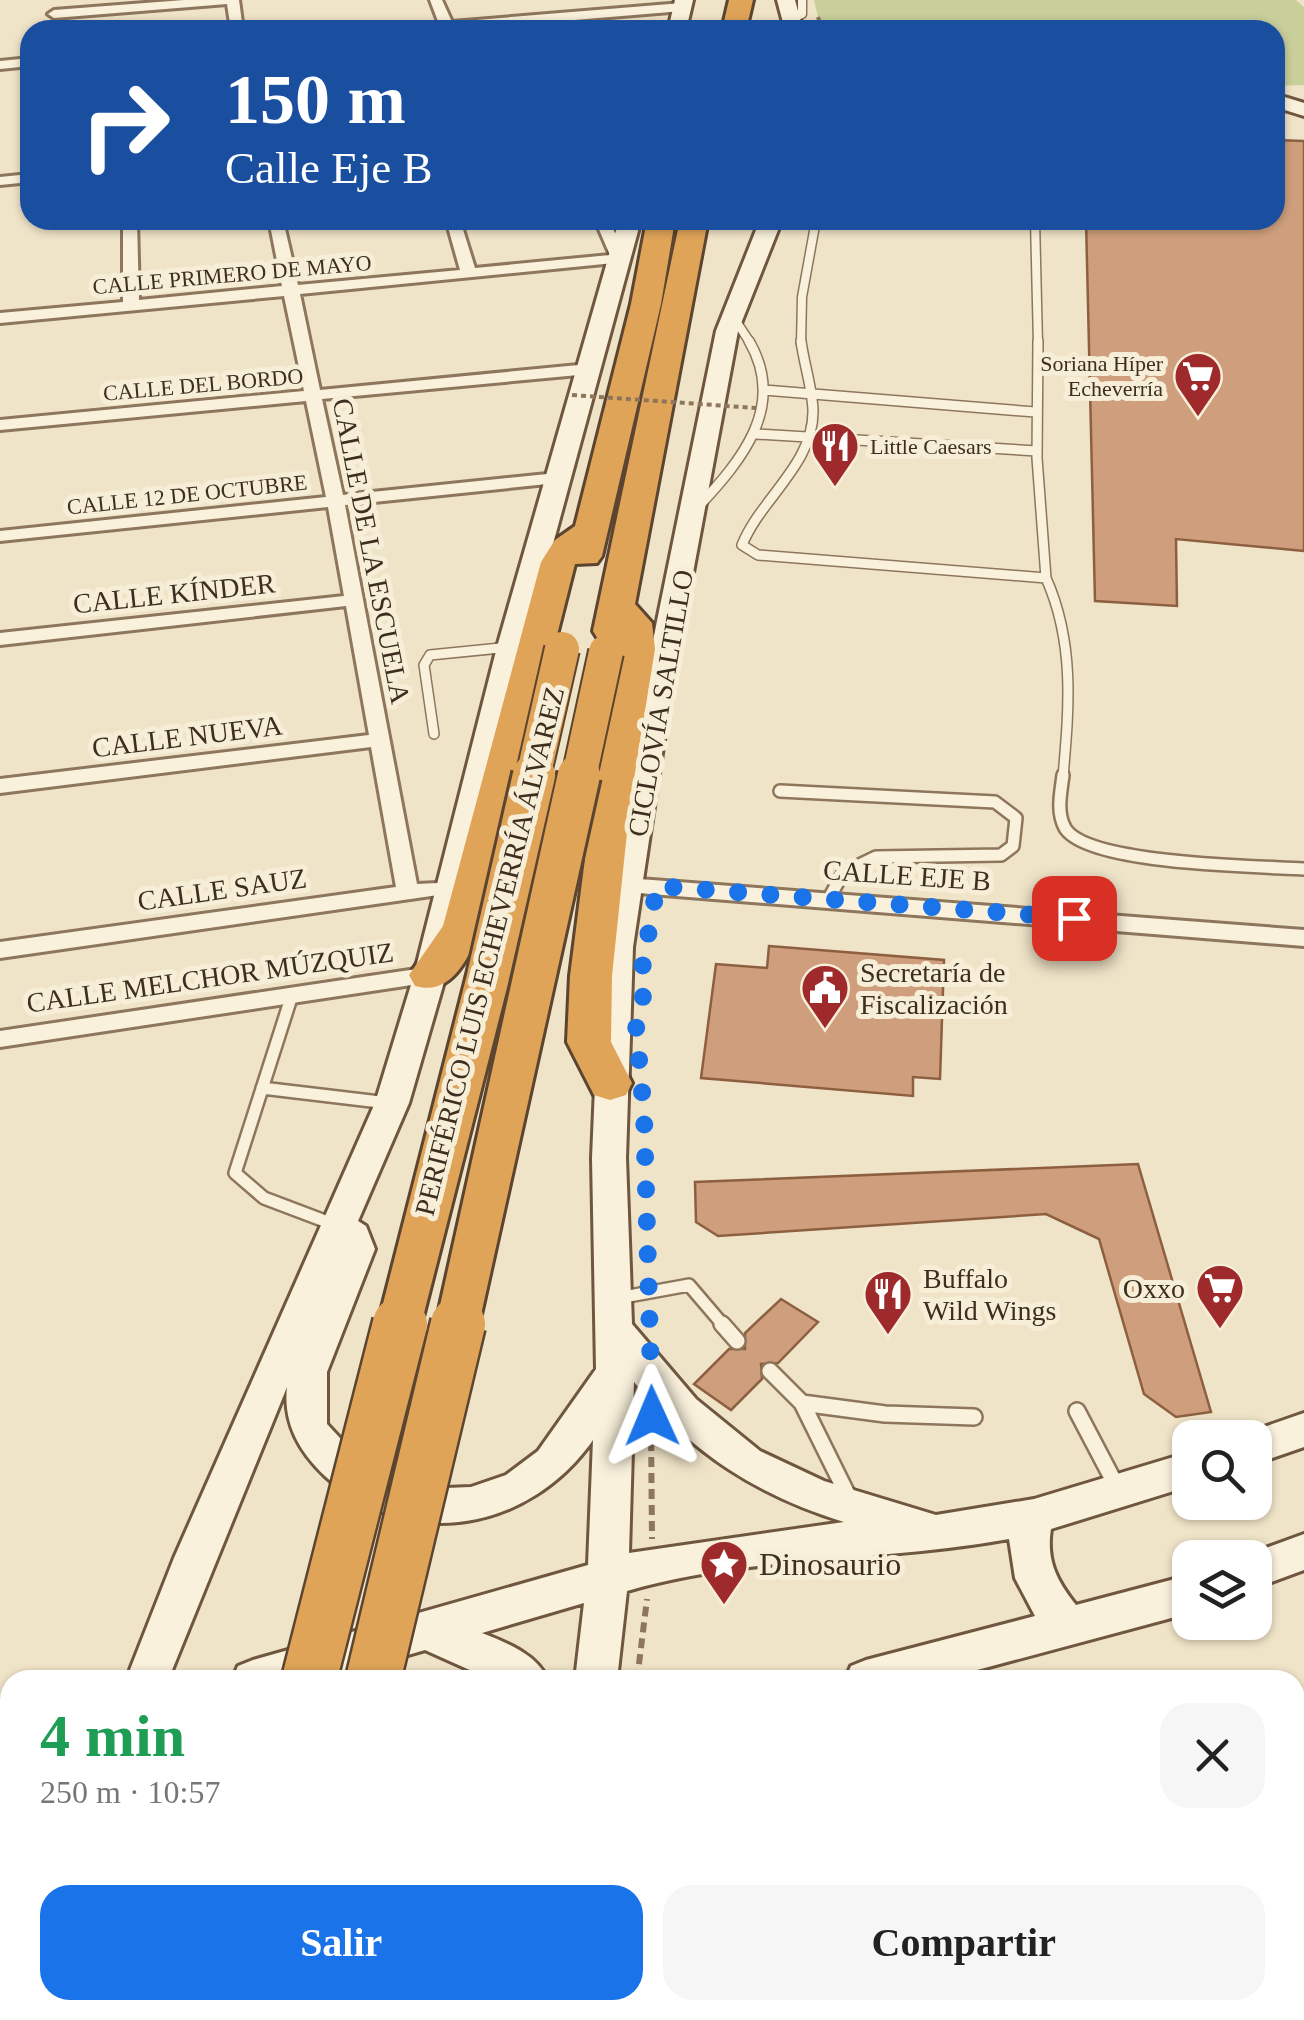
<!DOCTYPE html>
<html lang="es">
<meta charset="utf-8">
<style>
:root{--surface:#fff;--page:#f6f6f6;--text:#222;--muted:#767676;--accent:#1a73e8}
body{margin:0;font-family:"Times New Roman",serif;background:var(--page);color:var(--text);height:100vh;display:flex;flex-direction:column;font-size:38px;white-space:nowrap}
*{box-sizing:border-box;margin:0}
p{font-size:32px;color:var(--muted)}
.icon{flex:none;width:55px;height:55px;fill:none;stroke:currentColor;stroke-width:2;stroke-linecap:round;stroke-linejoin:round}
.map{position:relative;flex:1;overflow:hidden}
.drawer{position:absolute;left:0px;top:1670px;width:1305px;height:350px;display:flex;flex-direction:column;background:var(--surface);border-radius:30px 30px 0 0;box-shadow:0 2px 8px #0004}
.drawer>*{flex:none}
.banner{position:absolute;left:20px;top:20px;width:1265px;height:210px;border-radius:30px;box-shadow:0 2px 8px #0004;background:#1a4fa0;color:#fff;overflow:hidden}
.controls{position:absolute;left:1172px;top:1420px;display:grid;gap:20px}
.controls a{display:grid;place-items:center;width:100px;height:100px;border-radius:20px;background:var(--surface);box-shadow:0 2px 8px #0004;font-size:50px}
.pin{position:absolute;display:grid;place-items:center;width:85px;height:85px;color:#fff;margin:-42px;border-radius:20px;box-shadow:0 5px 15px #0006}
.me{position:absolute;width:110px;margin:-55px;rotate:359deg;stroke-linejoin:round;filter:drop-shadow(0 0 8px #0008)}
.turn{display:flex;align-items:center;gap:35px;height:210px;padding:0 40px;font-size:45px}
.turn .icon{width:130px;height:130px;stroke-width:2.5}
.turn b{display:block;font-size:70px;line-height:85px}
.round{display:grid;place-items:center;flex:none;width:105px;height:105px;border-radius:30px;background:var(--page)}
.head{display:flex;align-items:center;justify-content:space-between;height:170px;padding:0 40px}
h1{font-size:60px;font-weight:700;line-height:75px;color:#1e9e55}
.primary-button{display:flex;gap:20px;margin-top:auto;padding:20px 40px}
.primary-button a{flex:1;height:115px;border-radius:30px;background:var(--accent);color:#fff;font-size:40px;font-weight:700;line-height:115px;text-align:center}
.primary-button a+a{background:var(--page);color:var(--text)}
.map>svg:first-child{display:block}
.green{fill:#c9cf9b}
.building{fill:#cf9f7d;stroke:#8d5f41;stroke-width:2.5}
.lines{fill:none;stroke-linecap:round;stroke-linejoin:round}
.lane-far3-casing{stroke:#8d765c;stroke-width:11}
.lane-far2-casing{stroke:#8d765c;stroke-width:12}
.lane-far1-casing{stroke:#8d765c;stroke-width:16}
.lane-casing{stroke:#8d765c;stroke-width:20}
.street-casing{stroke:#8d765c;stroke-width:6}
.secondary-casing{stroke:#6f573f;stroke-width:6}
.highway-casing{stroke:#5b4430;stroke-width:6}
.path-far1{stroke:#8d765c;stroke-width:4;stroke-dasharray:5 4;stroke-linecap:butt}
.path{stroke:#8d765c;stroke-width:6;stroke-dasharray:10 6;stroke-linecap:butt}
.lane-far3{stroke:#faf1dc;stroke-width:8}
.lane-far2{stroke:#faf1dc;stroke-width:9}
.lane-far1{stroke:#faf1dc;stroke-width:11}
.lane{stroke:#faf1dc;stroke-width:15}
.street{fill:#faf1dc;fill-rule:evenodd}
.secondary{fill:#faf1dc;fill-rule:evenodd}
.highway{fill:#e0a458;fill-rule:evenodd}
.highway-bridge-far2-casing{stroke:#5b4430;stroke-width:38;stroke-linecap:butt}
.highway-bridge-far1-casing{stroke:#5b4430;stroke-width:48;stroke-linecap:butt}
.highway-bridge-casing{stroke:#5b4430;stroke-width:59;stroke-linecap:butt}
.path-bridge{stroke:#8d765c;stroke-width:4;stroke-dasharray:5 4;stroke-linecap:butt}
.highway-bridge-far2{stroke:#e0a458;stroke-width:34}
.highway-bridge-far1{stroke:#e0a458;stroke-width:42}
.highway-bridge{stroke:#e0a458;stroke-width:54}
.route{stroke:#1a73e8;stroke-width:18;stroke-dasharray:0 32.4}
.labels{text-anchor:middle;stroke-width:10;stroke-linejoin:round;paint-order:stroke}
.far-street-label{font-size:22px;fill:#3d2e20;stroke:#f7eed8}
.far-poi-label{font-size:22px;fill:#3d2e20;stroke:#f7eed8;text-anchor:end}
.street-label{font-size:28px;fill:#3d2e20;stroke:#f7eed8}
.poi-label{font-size:28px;fill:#3d2e20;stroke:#f7eed8;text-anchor:start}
.near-poi-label{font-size:32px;fill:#3d2e20;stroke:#f7eed8;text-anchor:start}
</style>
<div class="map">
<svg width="1304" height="2020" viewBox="0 0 1304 2020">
<rect width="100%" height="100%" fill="#f0e4c8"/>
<path class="green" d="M814 0H1296L1304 7V85L1275 86V30H821Z
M561 2010H1172L1176 2020H558Z"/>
<path class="building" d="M1275 140 1304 141V551L1176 539 1177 606 1095 601 1086 220H1275Z
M769 946 944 960 940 1079 913 1077V1096L701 1078 716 964 767 968Z
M1138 1164 1211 1412 1176 1417 1144 1394 1099 1239 1046 1214 718 1236 696 1222 695 1182Z
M781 1299 818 1322 778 1363 761 1364 762 1379 731 1410 694 1384 729 1349H745V1333Z"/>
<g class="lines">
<g class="lane-far3-casing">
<path id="lane-far3" d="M790 19 802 14V0
M1035 220 1038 344
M732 315 751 344
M801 344 802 297 816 220"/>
</g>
<g class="lane-far2-casing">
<path id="lane-far2" d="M801 341C804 364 812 387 813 410 814 464 761 498 742 545L758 555 1046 578 1037 458 1038 341
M764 390 1035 412
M756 434 1037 451
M698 507C742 460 787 406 749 341
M1046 578C1075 643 1069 708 1063 777
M434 734 424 665 430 655 511 647"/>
</g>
<g class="lane-far1-casing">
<path id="lane-far1" d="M1063 775C1061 792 1056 812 1065 828 1087 865 1260 866 1304 869
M780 791 995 802 1016 818 1013 846 1001 855 876 857 843 873 828 900
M292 995 235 1173 264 1198 338 1226
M262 1088 388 1103
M618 1298 689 1285 724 1326"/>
</g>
<g class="lane-casing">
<path id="lane" d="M722 1324 737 1341
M770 1371 802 1403 850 1500
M802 1403 885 1414 974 1417
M1077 1411 1118 1489"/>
</g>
<g class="street-casing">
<path id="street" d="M184 0H239L243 30H231L227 4 54 18 48 14 54 10Z
M430 0H442L452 22 682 3 688 7 682 11 454 30H402L439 24Z
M30 58V66L0 69V61Z
M30 174V182L0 185V177Z
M123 220H137L139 300 282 286 269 220H283L298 285 460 270 446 220H460L475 268 610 255 595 220H609L627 259 624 262 300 294 320 390 589 364 597 369 589 374 322 399 343 495 557 473 566 478 557 483 345 505 417 884 459 882 462 887 459 892 0 958V942L396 887 371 747 0 793V779L369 735 346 606 0 645V633L344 596 328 507 0 541V531L326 497 306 401 0 430V420L304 391 284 296 0 323V313L123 302Z
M626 878 1304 930V946L626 892 615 885Z
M430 967 441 975 438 981 0 1047V1031Z"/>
</g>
<g class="secondary-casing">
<path id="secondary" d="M675 0H693L686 30H668Z
M777 0H795L803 30H785Z
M1275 94 1304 103V116L1275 107Z
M619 220H641L525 647 446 975 409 1103 358 1221 366 1226 375 1249 327 1372V1424L351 1450 386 1478 420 1489 471 1487 506 1475 538 1451 596 1369 592 1158 601 947 645 680 716 331 760 220H782L738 331 673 680 633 947 626 1158 632 1324 696 1399 760 1451 824 1481 936 1515 1034 1499 1190 1452V1486L1051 1529C1046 1561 1057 1581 1076 1605L1190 1575V1613L940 1680H845L851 1666 866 1660 1035 1616 1015 1578 1009 1539C883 1562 751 1555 627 1591L617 1680H575L584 1603 482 1633C507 1643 537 1654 548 1680H492L425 1650 321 1680H232L238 1666 253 1660 588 1565 593 1440C530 1530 409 1554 325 1476 300 1452 283 1424 287 1387L168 1680H126L174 1558 375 1103 414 975 497 647ZM634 1382C691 1453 757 1495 844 1522L629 1553Z
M1304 1413V1447L1255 1464V1438L1241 1435Z
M1304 1534V1570L1255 1588V1558L1241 1557Z
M10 1717V1759L0 1761V1719Z
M0 1794 10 1798V1842L0 1838Z
M40 2010H86L84 2020H38Z
M98 2010H148L144 2020H94Z
M399 2010H447L451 2020H403Z
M502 2010H548L545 2020H499Z"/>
</g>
<g class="highway-casing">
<path id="highway" d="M729 0H753L746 30H722Z
M647 220H675L661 304 602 556 597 563 575 564 483 926C469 955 453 997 415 986L409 975 443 926 541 562 555 540 575 526 631 304Z
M680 220H708L635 604 652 623 655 649 630 804 612 976 611 1042 632 1083 626 1095 610 1100 594 1095 567 1042 570 976 592 804 619 649 618 640 598 639 593 631Z
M198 2010H258L257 2020H195Z
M268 2010H328L327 2020H265Z"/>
</g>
<path class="path-far1" d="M818 17 822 30"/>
<path class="path" d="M651 1425 652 1539
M637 1680 647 1599
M895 2010 904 2020
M1107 2010 1108 2020
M567 2020 570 2010
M640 2020 642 2010
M933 2020 938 2010"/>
<use href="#lane-far3" class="lane-far3"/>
<use href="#lane-far2" class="lane-far2"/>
<use href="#lane-far1" class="lane-far1"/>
<use href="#lane" class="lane"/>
<use href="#street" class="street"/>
<use href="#secondary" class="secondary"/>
<use href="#highway" class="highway"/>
<g class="highway-bridge-far2-casing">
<path id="highway-bridge-far2" d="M533 777 562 649
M579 777 606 652"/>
</g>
<g class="highway-bridge-far1-casing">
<path id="highway-bridge-far1" d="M399 1326 487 981 534 775
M457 1326 579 775"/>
</g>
<g class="highway-bridge-casing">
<path id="highway-bridge" d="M309 1680 400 1324
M373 1680 458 1324"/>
</g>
<path class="path-bridge" d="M572 395 756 408"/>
<use href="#highway-bridge-far2" class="highway-bridge-far2"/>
<use href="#highway-bridge-far1" class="highway-bridge-far1"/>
<use href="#highway-bridge" class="highway-bridge"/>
</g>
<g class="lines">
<path class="route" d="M652 1416 644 1114 636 1025C645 1010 646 1001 639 986L657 886 1074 918"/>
</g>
<defs>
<g id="supermarket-pin" transform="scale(2.5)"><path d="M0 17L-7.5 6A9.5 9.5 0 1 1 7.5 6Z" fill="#9e2a2b" stroke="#f7eed8"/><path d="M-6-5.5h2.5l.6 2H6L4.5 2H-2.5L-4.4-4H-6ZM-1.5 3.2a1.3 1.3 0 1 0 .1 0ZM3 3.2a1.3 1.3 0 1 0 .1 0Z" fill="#fff"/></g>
<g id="restaurant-pin" transform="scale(2.5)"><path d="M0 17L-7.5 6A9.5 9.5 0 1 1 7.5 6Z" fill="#9e2a2b" stroke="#f7eed8"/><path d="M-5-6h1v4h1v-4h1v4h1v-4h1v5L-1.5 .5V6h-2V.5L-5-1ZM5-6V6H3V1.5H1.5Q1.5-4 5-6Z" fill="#fff"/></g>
<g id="civic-pin" transform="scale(2.5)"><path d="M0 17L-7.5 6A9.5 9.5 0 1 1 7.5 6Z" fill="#9e2a2b" stroke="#f7eed8"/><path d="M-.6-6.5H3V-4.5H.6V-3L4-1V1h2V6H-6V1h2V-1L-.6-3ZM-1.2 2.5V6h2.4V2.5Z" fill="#fff"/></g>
<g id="sight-pin" transform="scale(2.5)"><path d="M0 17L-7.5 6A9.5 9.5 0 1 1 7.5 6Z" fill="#9e2a2b" stroke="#f7eed8"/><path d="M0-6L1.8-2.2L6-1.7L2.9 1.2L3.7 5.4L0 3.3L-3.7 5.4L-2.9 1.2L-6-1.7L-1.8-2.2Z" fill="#fff"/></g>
</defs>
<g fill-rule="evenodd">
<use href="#supermarket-pin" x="1198" y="376"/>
<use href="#restaurant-pin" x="835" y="446"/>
<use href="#civic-pin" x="825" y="988"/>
<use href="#supermarket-pin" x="1220" y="1288"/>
<use href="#restaurant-pin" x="888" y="1294"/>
<use href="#sight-pin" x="724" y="1564"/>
</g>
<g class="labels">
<g class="far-street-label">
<text transform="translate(232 274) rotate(-5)" y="8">CALLE PRIMERO DE MAYO</text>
<text transform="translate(203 384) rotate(-5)" y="8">CALLE DEL BORDO</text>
<text transform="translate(187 494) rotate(-6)" y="8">CALLE 12 DE OCTUBRE</text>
</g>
<g class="far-poi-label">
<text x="1163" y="371">Soriana Híper<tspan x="1163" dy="25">Echeverría</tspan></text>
<text x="870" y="454" text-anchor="start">Little Caesars</text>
</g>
<g class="street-label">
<text transform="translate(372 551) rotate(79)" y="10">CALLE DE LA ESCUELA</text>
<text transform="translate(174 593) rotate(-6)" y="10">CALLE KÍNDER</text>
<text transform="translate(660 703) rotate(-80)" y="10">CICLOVÍA SALTILLO</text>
<text transform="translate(187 736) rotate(-7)" y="10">CALLE NUEVA</text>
<text transform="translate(907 875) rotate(4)" y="10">CALLE EJE B</text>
<text transform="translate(222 889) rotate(-8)" y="10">CALLE SAUZ</text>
<text transform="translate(489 951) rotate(-76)" y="10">PERIFÉRICO LUIS ECHEVERRÍA ÁLVAREZ</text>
<text transform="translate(210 977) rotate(-8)" y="10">CALLE MELCHOR MÚZQUIZ</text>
</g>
<g class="poi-label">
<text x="860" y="982">Secretaría de<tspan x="860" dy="32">Fiscalización</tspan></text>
<text x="923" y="1288">Buffalo<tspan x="923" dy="32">Wild Wings</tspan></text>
<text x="1185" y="1298" text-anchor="end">Oxxo</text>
</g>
<g class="near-poi-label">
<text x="759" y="1575">Dinosaurio</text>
</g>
</g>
</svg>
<div class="controls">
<a><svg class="icon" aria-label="search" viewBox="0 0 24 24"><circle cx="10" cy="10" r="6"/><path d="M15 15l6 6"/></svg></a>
<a><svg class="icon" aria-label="layers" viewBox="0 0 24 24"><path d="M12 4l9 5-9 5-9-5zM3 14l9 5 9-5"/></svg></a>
</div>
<div class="pin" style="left:1074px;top:918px;background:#d93025"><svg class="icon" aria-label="arrive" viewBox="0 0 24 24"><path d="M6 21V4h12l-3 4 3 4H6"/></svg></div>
<svg class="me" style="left:652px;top:1416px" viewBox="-20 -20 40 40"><path d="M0-17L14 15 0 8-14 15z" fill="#1a73e8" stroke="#fff" stroke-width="4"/></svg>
<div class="banner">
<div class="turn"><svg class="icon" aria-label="right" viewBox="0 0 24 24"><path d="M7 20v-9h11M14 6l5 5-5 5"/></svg><div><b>150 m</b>Calle Eje B</div></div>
</div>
<section class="drawer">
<div class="head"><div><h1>4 min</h1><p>250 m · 10:57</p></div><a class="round"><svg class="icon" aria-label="close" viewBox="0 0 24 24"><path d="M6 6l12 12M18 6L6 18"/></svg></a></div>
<div class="primary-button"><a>Salir</a><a>Compartir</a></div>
</section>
</div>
